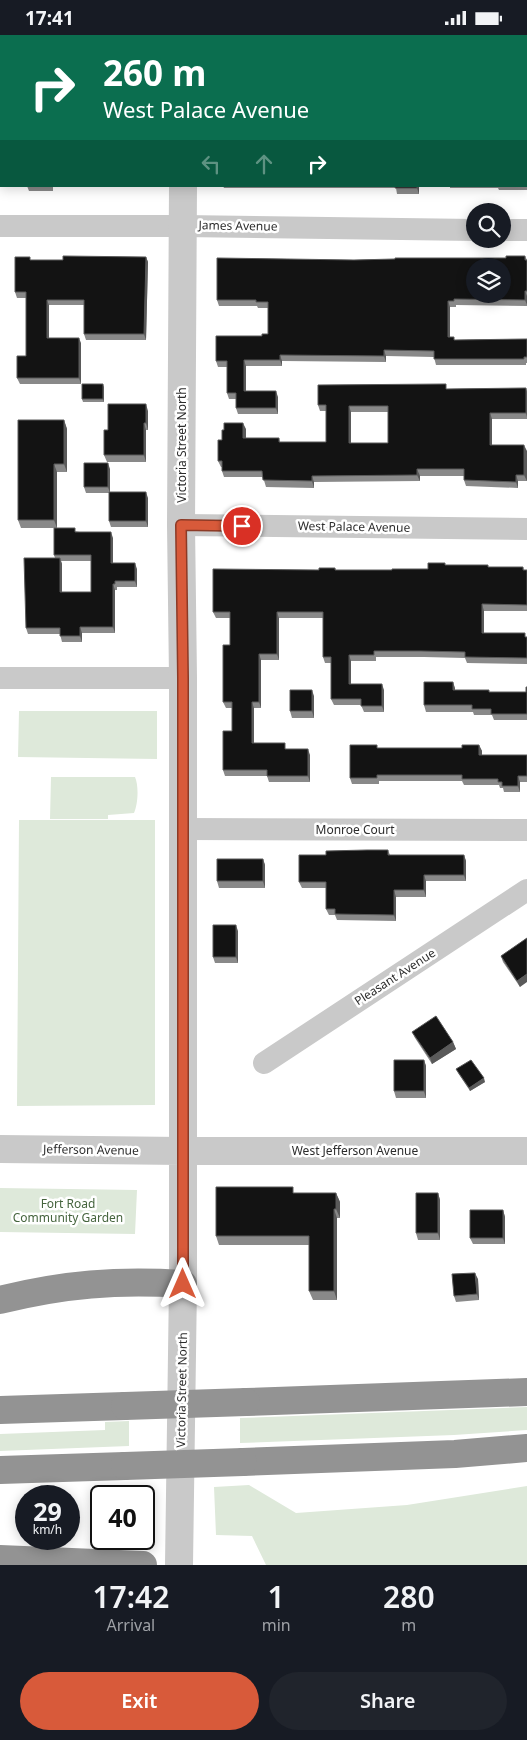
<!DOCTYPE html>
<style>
:root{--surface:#171b24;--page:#20242c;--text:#f1f3f6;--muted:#9ea1a6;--accent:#d85a3a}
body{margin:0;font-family:"Noto Sans",sans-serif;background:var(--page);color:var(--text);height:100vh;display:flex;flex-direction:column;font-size:19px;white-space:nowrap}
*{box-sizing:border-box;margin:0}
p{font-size:16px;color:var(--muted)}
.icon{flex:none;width:28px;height:28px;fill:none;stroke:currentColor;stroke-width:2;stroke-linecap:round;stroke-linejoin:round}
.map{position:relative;height:1530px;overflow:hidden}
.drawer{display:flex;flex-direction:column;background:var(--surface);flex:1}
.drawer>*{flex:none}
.guide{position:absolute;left:0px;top:0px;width:528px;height:152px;box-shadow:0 2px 12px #0003;background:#0b6e4f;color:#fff;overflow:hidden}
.fabs{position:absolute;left:466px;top:168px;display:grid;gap:10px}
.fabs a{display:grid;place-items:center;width:45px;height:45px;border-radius:50%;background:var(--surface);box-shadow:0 2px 12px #0003;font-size:25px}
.speed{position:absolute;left:15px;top:1450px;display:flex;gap:10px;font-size:25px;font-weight:700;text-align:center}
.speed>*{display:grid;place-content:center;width:65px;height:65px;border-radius:50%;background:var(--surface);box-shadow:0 2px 12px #0003;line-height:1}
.speed small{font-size:12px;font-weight:400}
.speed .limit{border:2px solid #111;border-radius:8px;background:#fff;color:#111}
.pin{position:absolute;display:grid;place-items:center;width:42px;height:42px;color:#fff;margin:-21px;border:2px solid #fff;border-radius:50%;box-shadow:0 1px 5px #0007}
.me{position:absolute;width:55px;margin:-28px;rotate:0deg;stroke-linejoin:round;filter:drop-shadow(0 0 4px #0008)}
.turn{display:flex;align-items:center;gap:18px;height:105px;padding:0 20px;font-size:22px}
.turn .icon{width:65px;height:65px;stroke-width:2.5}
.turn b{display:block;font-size:35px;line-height:42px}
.lanes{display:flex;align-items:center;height:48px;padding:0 20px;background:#0003;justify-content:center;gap:25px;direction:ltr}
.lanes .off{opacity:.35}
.eta{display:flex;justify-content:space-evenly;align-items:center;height:85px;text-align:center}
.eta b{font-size:30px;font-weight:600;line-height:35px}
.button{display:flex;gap:10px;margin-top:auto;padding:10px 20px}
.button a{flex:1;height:58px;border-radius:30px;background:var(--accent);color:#fff;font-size:20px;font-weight:600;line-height:58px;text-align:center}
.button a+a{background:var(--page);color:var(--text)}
.status{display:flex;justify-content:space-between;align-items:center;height:35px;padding:0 25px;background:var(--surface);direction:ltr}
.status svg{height:14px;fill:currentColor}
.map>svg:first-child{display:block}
.green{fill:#dee9da}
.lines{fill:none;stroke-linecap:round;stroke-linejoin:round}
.minor{stroke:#c9c9c9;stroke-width:22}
.tertiary{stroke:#c9c9c9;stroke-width:28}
.motorway{stroke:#939393;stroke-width:28}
.motorway-bridge{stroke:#939393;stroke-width:28}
.wall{fill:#898989;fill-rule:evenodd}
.shaded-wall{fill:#5a5a5a}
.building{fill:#131313;stroke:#5a5a5a;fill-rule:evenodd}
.route-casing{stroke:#8c3a26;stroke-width:12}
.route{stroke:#d85a3a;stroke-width:9}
.labels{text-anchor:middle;stroke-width:5;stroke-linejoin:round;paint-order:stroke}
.street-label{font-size:12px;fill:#2c2c2c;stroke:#fff}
.park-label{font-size:12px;fill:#45643d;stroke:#fff}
</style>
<div class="status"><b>17:41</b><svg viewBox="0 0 49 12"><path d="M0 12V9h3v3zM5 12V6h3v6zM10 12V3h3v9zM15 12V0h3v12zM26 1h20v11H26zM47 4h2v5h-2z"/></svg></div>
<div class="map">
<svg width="527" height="1530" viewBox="0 0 527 1530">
<rect width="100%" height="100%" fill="#fff"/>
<path class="green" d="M19 676H157V724L18 722Z
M51 742H135C139 751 138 769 134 778L108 780V784H50Z
M19 785H155V1070L17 1071Z
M0 1153 137 1155 135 1199 0 1197Z
M527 1372V1395L454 1400 240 1408V1383Z
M129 1386V1411L0 1416V1399L105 1395V1387Z
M249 1450 296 1478 407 1470 527 1451V1530H266L252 1501 216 1500 214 1452Z"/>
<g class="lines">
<path class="minor" d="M0 191H183L475 195
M502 195H527
M181 490 527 494
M0 643H183
M183 794 527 795
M264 1028 527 855"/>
<path class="tertiary" d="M183 1V0
M0 1114 182 1116H527
M179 1530 183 1249V643L181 490 183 151"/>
<path class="motorway" d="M0 1265C64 1249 117 1245 183 1249
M246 1367 527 1357
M0 1375 125 1371
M243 1427 455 1419 527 1413
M0 1435 125 1431
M0 1524 143 1530"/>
<path class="motorway-bridge" d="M125 1371 246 1367
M125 1431 243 1427"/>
</g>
<path class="wall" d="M225 0H338V1H225Z
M364 0H453V1H364Z
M527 0V155H499L498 153H450V151H526V1Z
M27 151H53V156H29Z
M223 151H419V159H397L396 153H224Z
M525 221 527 225V271L456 270V272H450V302L455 305 527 304V328H526V330H436L434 322 386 321V327L282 326V331H246V356L278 362V379H238L236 373V364H229L227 358V332H218L216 326 262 301 268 299V273H258L257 271H219L217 265 354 225 506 223Z
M146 222 148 227 146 305H86L84 299V270H49V303L81 308V349H20L17 343 26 321V263H17L15 257 31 225H63Z
M104 352V367H83L82 364Z
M526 353 527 357V384H492V410L527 416V446H518V453L466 451 464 445V441H420V446L314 447V453L266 452 263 442H224L222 436V432H221L218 426 224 395 246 394V403H279L280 407H326V376H320L318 370 447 354ZM351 377H388V408H351Z
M148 376V395H146V427H107L104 420Z
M64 385 67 394V437H57V493L113 503V528L137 534V552H117V555H115V598H82V607H62L60 599H28L26 593 55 523 54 520V493H21L18 485ZM61 526H91V557H62V529Z
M110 434V457L148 463V492H111L109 486V458H86L84 452Z
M445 530 489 532H523L524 535H527V576H484V598L527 602V629L467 628 465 623 424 622H376V626H351V649L384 655V677H364L361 670H334L331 664V628H325L323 622V583H279V625H261V673H254V708L287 714 310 720V747H269L267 741H225L223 735 232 696V673H226L223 667 230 610V583H216L213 577 319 535 335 533 336 535H392L428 534Z
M453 647 455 655 489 657H526L527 652V685H494L492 680H474L473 677H426L424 670Z
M314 661V683H292L290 676Z
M479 710 482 716V720H527V747H520V757H504L503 753H500L499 750H464L462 746H379V749H352L350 743 378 713H462Z
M388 815 390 820H464L466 826V846H426V862H396V886L337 885 335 880H329L326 874V853H302L299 847 326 820Z
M263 824 265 830V853H219L217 846Z
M238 896V928H215L213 922Z
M527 903 520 952 503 927 501 921Z
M412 997 453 1007 456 1014 432 1029 415 1003Z
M424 1025 426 1031V1063H396L394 1056Z
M456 1034 485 1047 470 1056 458 1038Z
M295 1158H336L340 1167V1183H337V1265H313L309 1256V1210H219L216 1201Z
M438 1158 440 1165V1205H418L416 1198Z
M503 1175 505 1182V1209H473L470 1203Z
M478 1244 479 1265 456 1267 454 1261Z"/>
<path class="shaded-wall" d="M417 151H419V159L417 153Z
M146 222 148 227 146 305 144 299Z
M525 256 527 261V270L525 265Z
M47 265 49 270V308L47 303Z
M448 266 450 272V308L448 302Z
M79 303 81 308V349L79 343Z
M384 315 386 321V327L384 321Z
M280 320 282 326V331L280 325Z
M244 325 246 331V362L244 356Z
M103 349 104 352V367L103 364Z
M526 353 527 357V382L526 378Z
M276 356 278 362V379L276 373Z
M146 369 148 376V395L146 388Z
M349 371 351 377V415L349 408Z
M490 378 492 384V416L490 410Z
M64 385 67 394V437L64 429Z
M144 388 146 395V427L144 420Z
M243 388 246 394V409L243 403Z
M524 410 527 416V446L524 440Z
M108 428 110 434V458L108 452Z
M54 429 57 437V493L54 485Z
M417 434 420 441V446L417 440Z
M516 440 518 446V453L516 447Z
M312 441 314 447V453L312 446Z
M146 457 148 463V492L146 486Z
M111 497 113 503V534L111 528Z
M60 523 62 529V563L60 557Z
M135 528 137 534V552L135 546Z
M113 549 115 555V598L113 592Z
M482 569 484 576V604L482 598Z
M277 577 279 583V625L277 619Z
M80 592 82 598V607L80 601Z
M259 619 261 625V673L259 667Z
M349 620 351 626V655L349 649Z
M453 647 455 653V661L453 655Z
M382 649 384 655V677L382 671Z
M312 655 314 661V683L312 676Z
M252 667 254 673V714L252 708Z
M479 710 482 716V726L479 720Z
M308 714 310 720V747L308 741Z
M518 741 520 747V757L518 751Z
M464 820 466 826V846L464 840Z
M263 824 265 830V853L263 846Z
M424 840 426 846V862L424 855Z
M394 855 396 862V886L394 880Z
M236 890 238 896V928L236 922Z
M527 939V947L520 952 517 946Z
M453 1007 456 1014 432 1029 430 1023Z
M424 1025 426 1031V1063L424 1056Z
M484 1043 485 1047 470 1056 469 1053Z
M336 1158 340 1167V1183L336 1174Z
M438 1158 440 1165V1205L438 1198Z
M334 1174 337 1183V1265L334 1256Z
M503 1175 505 1182V1209L503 1203Z
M475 1238 478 1244 479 1265 477 1259Z"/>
<path class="building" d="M76 0H101V1H76Z
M140 0H155V1H140Z
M225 0H312V1H225Z
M364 0H438V1H364Z
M491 0H527V148H526V1H491Z
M395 151H417V153H395Z
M63 221 146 222 144 299H84V265H47V303H79V343H17V321H26V257H15V222H30V225H63Z
M506 221H525V225H527V256H525V265L454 264V266H448V302H454V305L527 304V322H524V324H434V316L384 315V321L280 320V325H244V356H276V373H236V358H227V326H216V301H262V299H268V267H256V265H217V223L354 225 395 224V223H506ZM475 231H502V259H475Z
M82 349H103V364H82Z
M446 349V354L526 353V378H490V410H524V440H516V447L464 445V434H417V440L312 441V446L263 445 262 436H222V426H218V405H222V395H224V388H243V403H279V407H326V370H318V350ZM349 371H388V408H349Z
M108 369H146V388H144V420H104V395H108Z
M18 385H64V429H54V485H18Z
M84 428H108V452H84Z
M109 457H146V486H109Z
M54 493H75V497H111V528H135V546H115V549H113V592H80V601H60V593H26L24 523H60V557H91V520H54Z
M428 528H445V530H488V532H523V535H527V570L482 569V598H525V602H527V623L465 622V617L421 616H374V620H349V649H382V671H361V664H331V622H323V577H277V619H259V667H252V708H285V714H308V741H267V735H223V696H232V667H223V610H230V577H213V534L319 535V533H335V535H392V534H428Z
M424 647H453V655H489V657H526V652H527V679H491V674H472V670H424Z
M290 655H312V676H290Z
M350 710H377V713H462V710H479V720H527V741H518V751H502V747H498V744H462V740H377V743H350Z
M367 815H388V820H464V840H424V855H394V880L335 879V874H326V847H299V820H326V816Z
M217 824H263V846H217Z
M213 890H236V922H213Z
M527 903V939L517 946 501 921Z
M436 981 453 1007 430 1023 412 997Z
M394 1025H424V1056H394Z
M471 1025 484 1043 469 1053 456 1034Z
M216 1152H293V1158H336V1174H334V1256H309V1201H216Z
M416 1158H438V1198H416Z
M470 1175H503V1203H470Z
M475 1238 477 1259 454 1261 452 1239Z"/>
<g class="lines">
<g class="route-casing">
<path id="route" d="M183 1249V643L181 490 242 491"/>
</g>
<use href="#route" class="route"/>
</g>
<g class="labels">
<g class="street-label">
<text transform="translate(238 191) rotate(1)" y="4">James Avenue</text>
<text transform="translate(182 410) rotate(-90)" y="4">Victoria Street North</text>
<text transform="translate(354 492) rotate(1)" y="4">West Palace Avenue</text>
<text x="355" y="799">Monroe Court</text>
<text transform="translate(395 942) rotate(-33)" y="4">Pleasant Avenue</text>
<text transform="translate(91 1115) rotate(1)" y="4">Jefferson Avenue</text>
<text x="355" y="1120">West Jefferson Avenue</text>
<text transform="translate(182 1355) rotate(-89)" y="4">Victoria Street North</text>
</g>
<g class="park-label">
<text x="68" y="1173">Fort Road<tspan x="68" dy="14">Community Garden</tspan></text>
</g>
</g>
</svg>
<div class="fabs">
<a><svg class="icon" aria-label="search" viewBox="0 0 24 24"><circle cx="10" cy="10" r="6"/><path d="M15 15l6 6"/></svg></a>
<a><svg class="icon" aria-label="layers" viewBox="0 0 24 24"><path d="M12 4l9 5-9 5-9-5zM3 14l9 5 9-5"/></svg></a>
</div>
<div class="speed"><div>29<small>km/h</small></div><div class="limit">40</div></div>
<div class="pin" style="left:242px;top:491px;background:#d93025"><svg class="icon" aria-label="arrive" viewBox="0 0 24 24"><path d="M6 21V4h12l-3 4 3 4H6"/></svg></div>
<svg class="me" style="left:183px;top:1249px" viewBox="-20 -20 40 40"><path d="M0-17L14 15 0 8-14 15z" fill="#d85a3a" stroke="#fff" stroke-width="4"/></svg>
<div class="guide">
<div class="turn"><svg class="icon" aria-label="right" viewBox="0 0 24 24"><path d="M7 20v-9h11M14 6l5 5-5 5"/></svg><div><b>260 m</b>West Palace Avenue</div></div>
<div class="lanes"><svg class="icon off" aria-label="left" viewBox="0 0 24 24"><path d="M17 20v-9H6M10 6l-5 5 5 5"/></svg><svg class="icon off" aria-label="ahead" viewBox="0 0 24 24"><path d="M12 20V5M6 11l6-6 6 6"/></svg><svg class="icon" aria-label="right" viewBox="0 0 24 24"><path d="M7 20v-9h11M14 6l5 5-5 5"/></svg></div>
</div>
</div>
<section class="drawer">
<div class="eta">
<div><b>17:42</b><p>Arrival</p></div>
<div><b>1</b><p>min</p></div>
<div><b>280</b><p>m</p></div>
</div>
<div class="button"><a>Exit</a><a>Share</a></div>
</section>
